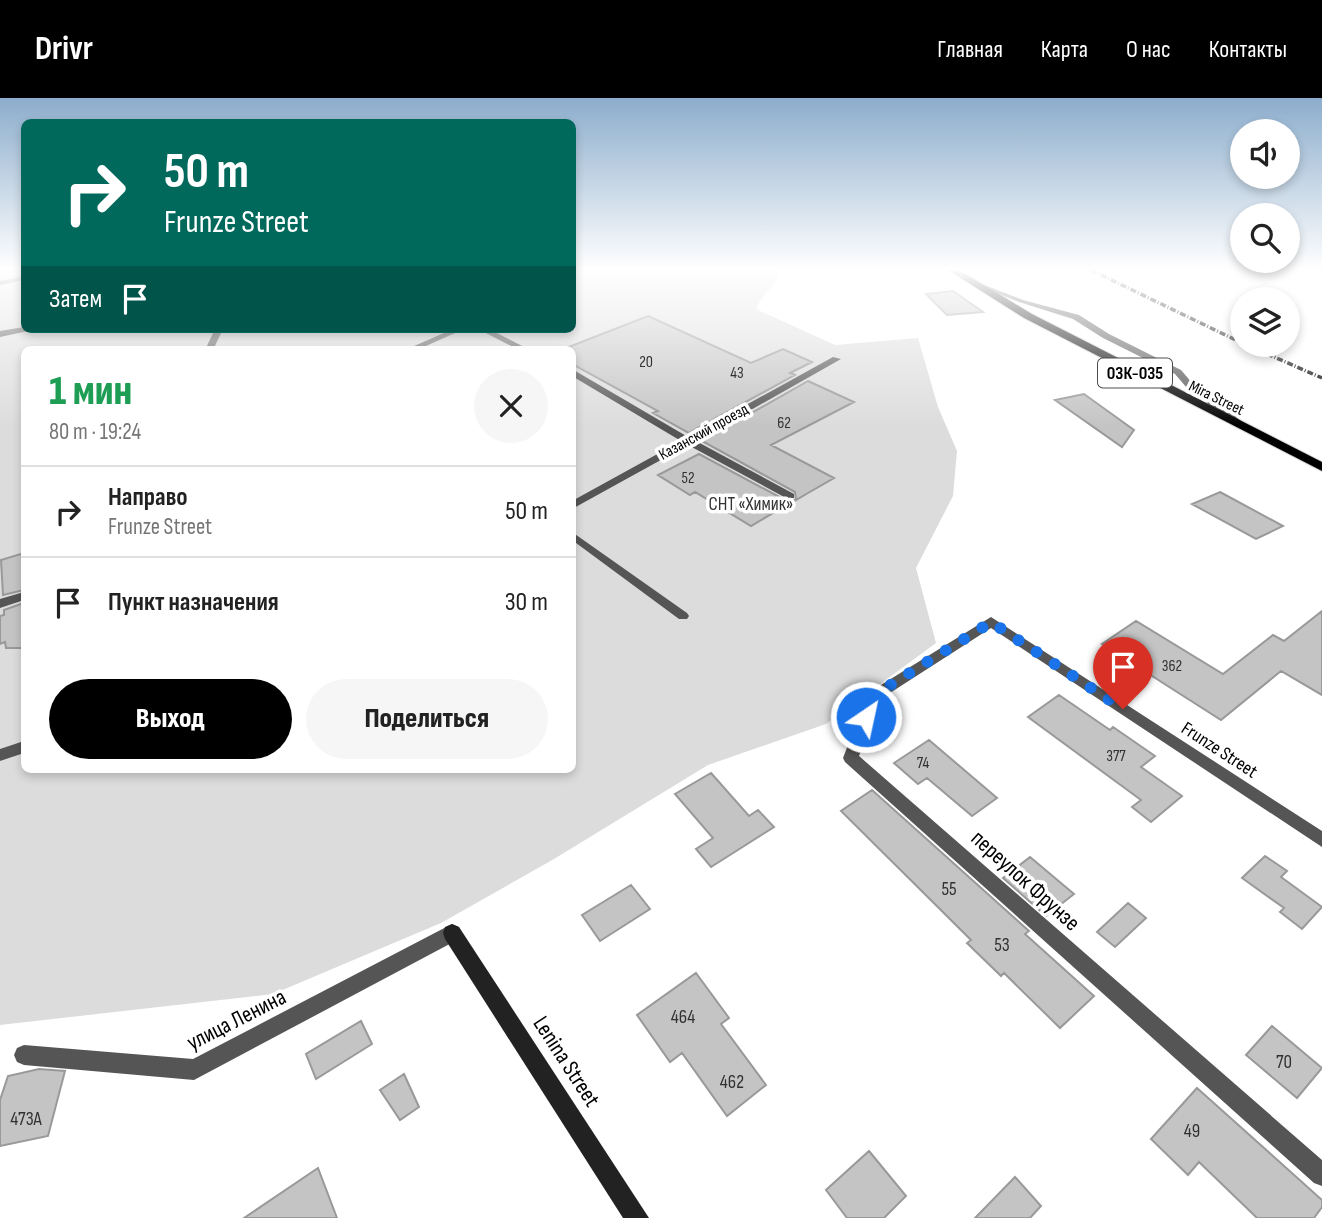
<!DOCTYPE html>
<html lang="ru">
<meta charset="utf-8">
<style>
:root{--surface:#fff;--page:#f6f6f6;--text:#222;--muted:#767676;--line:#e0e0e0;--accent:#000}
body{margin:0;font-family:"Sofia Sans Condensed",sans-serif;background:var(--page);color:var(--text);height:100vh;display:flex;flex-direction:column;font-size:26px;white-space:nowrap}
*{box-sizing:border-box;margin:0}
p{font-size:23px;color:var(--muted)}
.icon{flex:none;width:38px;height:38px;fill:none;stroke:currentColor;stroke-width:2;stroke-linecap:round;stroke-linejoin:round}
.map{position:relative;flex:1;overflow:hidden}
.details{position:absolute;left:21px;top:248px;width:555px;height:427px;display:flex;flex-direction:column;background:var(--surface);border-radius:10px;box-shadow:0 4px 10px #0003}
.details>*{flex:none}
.banner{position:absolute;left:21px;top:21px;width:555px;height:214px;border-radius:10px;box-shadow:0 4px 10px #0003;background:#00695c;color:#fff;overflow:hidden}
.controls{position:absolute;left:1230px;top:21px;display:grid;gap:14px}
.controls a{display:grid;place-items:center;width:70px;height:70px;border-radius:50%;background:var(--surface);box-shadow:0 4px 10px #0003;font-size:35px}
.pin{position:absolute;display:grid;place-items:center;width:60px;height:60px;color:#fff;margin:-72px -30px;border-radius:50% 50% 50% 0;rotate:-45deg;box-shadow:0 0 7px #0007}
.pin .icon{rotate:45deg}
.me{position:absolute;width:77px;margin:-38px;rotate:34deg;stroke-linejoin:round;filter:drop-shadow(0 0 5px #0008)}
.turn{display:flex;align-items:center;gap:24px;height:147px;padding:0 28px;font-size:32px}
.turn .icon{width:91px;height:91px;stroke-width:2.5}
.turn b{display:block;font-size:49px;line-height:60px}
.then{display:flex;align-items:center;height:66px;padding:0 28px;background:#0003;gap:14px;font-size:26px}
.round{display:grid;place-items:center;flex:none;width:74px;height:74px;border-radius:37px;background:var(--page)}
.head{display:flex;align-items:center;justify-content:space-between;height:119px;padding:0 28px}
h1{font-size:42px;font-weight:800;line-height:52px;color:#1e9e55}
.cta{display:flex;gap:14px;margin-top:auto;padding:14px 28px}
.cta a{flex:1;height:80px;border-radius:42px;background:var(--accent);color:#fff;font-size:28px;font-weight:800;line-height:80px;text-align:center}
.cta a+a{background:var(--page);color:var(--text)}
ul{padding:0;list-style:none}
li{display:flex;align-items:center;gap:21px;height:91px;padding:0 28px;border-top:2px solid var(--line)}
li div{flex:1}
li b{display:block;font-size:26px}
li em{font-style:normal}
header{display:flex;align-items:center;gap:42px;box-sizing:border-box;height:98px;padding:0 35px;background:var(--accent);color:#fff}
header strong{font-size:33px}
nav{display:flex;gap:38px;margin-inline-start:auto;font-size:24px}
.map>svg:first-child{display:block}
.green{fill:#dcdcdc;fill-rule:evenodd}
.building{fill:#c4c4c4;stroke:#999;stroke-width:2}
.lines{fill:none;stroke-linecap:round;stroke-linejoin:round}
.primary-casing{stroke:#dbdbdb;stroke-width:2}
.lane{fill:#555;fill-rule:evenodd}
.street{fill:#555;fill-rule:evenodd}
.secondary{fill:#222;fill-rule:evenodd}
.primary{fill:#000;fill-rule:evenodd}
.rail{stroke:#000;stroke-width:3.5;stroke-dasharray:6 2 1 2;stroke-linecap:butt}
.route{stroke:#1a73e8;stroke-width:12;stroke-dasharray:0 21.6}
.labels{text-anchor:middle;stroke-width:7;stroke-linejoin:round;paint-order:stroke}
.number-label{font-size:16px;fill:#313131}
.far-street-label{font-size:16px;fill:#000;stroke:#fff}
.shield{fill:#fff;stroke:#4c4c4c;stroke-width:2}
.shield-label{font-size:18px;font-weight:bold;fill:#000}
.park-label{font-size:19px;fill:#333;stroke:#fff}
.street-label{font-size:19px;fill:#000;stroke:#fff}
.near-number-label{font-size:19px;fill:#313131}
.near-street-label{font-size:23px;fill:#000;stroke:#fff}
</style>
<header>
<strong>Drivr</strong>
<nav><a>Главная</a><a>Карта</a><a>О нас</a><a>Контакты</a></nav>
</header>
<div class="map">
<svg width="1322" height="1120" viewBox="0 0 1322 1120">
<rect width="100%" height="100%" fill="#fff"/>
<path class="green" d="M0 172H24V231H572V172H780C777 188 762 196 756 211L835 247 918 240 938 309 957 353 953 398 916 470 936 545 826 626 708 667 554 761 441 825 273 896 0 927ZM24 252H572V672H24Z"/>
<path class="building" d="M953 193 983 214 947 217 926 196Z
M648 218 751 265 783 251 812 264 790 275 795 277 689 335 653 315 658 313 572 266V252H561Z
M808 283 854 304 771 347 834 380 808 395 796 402 795 394 702 343Z
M1084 296 1134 332 1122 349 1055 302Z
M699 356 785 402H795L751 428 695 394 690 397 658 377Z
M1220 394 1283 428 1256 441 1192 406Z
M24 455V492L3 497 1 462Z
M24 505V550H6L5 544 0 546V518L4 517V512Z
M1322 513V597L1281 573 1221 622 1102 546 1136 523 1223 576 1273 537 1284 543Z
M1059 597 1110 632 1113 629 1155 658 1141 669 1182 698 1151 724 1132 709 1141 702 1028 619Z
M929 642 997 700 972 718 927 680 918 686 894 665Z
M711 675 749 718 758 712 774 729 711 769 696 751 713 740 675 696Z
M872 692 1029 833 1025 836 1094 898 1060 930 1004 875 1001 878 967 845 971 842 841 713Z
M1265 758 1287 773 1281 779 1322 809 1302 831 1280 814 1284 810 1242 780Z
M1030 759 1074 796 1046 818 1003 780Z
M631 787 650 811 600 843 582 817Z
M1128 805 1146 820 1115 849 1097 834Z
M696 875 729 920 721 926 766 987 727 1018 682 955 670 964 637 917Z
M361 923 372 946 316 981 306 956Z
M1272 928 1322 970 1297 1000 1246 957Z
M39 971 65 973 48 1038 0 1048V1002L8 978Z
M404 976 419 1009 400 1022 380 992Z
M1197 990 1322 1102V1109L1314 1120H1257L1199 1064 1188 1077 1151 1041Z
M869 1053 906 1098 884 1120H847L826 1092Z
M318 1070 337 1120H244Z
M1015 1079 1041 1108 1030 1120H975Z"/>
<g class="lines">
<g class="primary-casing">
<path id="primary" d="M948 172H959L1032 216 1322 364V373L1024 220Z"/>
</g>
<path class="lane" d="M970 183H974L1023 202 1079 217 1109 236 1181 272 1193 286 1245 326 1238 328 1187 290 1175 276 1103 240 1073 221 1019 204 970 185Z
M572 434 687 515 689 518 687 521H679L572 442Z"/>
<path class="street" d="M24 178V182L0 187V183Z
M24 229V231H29L28 233 0 239V233Z
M215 231H223L213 252H205Z
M453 231H464L417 252H405Z
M478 231H489L530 252H519Z
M833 259 841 261 696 343 794 396V400H786L688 347 572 411V403L681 343 572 278V271L688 339Z
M24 494V502L0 510V501Z
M991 519 1322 733V749L991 530 879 602 859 658 1322 1062V1088L1314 1085 845 664 843 660 868 595Z
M24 643V655L0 663V651Z
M452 826 459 829 461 835 459 841 194 982 24 967 17 964 14 957 17 950 24 947 193 961Z"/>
<path class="secondary" d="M452 826 459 829 649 1120H623L445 841 443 835 445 829Z"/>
<use href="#primary" class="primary"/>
<path class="rail" d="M1091 172 1242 245
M1247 247 1322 280"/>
</g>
<linearGradient id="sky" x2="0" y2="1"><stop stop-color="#8cadcc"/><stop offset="0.52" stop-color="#fff"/><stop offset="1" stop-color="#fff" stop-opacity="0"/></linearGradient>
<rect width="1322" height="329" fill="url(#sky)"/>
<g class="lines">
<path class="route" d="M866 619 873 598 991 524 1123 611"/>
</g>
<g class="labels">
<g class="number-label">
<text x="646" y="269">20</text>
<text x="737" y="280">43</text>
<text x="784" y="330">62</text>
<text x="688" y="385">52</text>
<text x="1172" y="573">362</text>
<text x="1116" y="663">377</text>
<text x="923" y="670">74</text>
</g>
<g class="far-street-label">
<text transform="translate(1217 299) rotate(26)" y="6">Mira Street</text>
<text transform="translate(703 333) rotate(-29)" y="6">Казанский проезд</text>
</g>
<rect class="shield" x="1098" y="260.5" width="74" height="29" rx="5"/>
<g class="shield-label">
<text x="1135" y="281">03К-035</text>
</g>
<g class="park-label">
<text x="751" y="412">СНТ «Химик»</text>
</g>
<g class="street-label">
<text transform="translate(1220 651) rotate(33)" y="7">Frunze Street</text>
</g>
<g class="near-number-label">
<text x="949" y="797">55</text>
<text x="1002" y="853">53</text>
<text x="683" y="925">464</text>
<text x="1284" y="970">70</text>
<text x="732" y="990">462</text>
<text x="26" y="1027">473А</text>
<text x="1192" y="1039">49</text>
</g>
<g class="near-street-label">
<text transform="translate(1026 782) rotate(42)" y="8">переулок Фрунзе</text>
<text transform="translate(236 921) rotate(-27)" y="8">улица Ленина</text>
<text transform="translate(567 963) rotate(57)" y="8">Lenina Street</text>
</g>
</g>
</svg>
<div class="controls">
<a><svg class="icon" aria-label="sound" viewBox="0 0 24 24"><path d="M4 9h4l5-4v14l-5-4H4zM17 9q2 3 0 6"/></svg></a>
<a><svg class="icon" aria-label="search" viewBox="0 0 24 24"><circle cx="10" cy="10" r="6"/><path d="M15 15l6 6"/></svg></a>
<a><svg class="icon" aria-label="layers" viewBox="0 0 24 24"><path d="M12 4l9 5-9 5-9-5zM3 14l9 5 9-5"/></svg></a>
</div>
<div class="pin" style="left:1123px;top:611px;background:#d93025"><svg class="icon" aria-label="arrive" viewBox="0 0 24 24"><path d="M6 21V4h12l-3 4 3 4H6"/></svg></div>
<svg class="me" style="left:866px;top:619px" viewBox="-20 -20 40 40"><circle r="17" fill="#1a73e8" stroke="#fff" stroke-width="3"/><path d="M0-11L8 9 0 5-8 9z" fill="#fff"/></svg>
<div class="banner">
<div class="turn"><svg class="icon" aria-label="right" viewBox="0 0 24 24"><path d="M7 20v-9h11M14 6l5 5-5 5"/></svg><div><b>50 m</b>Frunze Street</div></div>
<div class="then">Затем<svg class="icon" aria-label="arrive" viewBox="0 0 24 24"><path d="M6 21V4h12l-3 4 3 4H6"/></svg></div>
</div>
<section class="details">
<div class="head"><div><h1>1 мин</h1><p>80 m · 19:24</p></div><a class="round"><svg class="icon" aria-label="close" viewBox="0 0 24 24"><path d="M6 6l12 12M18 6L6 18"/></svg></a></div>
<ul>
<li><svg class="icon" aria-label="right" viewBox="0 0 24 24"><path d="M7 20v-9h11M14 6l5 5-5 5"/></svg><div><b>Направо</b><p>Frunze Street</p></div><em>50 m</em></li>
<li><svg class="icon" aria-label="arrive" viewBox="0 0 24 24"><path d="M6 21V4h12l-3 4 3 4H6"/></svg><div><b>Пункт назначения</b></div><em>30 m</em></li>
</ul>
<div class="cta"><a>Выход</a><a>Поделиться</a></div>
</section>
</div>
